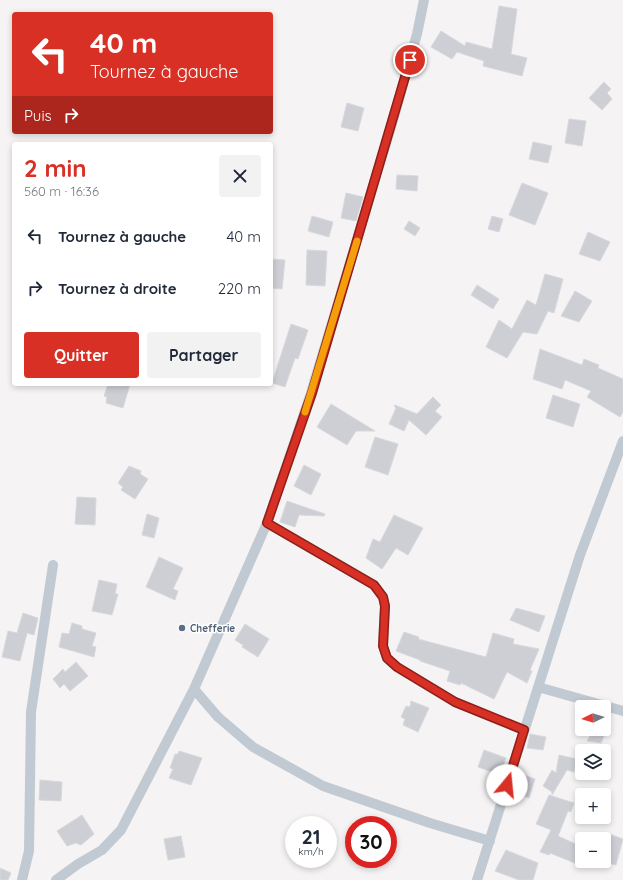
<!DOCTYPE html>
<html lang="fr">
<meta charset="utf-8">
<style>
:root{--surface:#fff;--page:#f2f2f3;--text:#1f2937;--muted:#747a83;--accent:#d93025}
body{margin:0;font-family:Quicksand,sans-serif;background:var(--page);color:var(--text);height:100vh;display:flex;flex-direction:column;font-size:15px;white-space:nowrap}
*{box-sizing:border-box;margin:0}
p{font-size:13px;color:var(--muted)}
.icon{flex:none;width:22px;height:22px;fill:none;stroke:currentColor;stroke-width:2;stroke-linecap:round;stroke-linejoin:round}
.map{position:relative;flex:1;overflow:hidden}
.details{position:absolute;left:12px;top:142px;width:261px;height:244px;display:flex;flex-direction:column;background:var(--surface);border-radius:4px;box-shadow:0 2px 6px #0003}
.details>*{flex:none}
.top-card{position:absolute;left:12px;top:12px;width:261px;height:122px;border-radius:4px;box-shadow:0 2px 6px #0003;background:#d93025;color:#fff;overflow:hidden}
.needle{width:26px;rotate:265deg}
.fabs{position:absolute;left:575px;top:700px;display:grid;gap:8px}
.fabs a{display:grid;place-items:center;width:36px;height:36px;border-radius:4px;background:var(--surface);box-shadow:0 2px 6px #0003;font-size:20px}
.speed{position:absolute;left:285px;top:816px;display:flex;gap:8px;font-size:20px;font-weight:700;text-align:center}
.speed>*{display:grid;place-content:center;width:52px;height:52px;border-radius:50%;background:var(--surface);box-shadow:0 2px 6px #0003;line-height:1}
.speed small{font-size:10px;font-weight:400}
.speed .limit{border:6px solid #d22;background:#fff;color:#111}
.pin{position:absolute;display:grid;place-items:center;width:34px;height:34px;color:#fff;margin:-17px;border:2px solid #fff;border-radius:50%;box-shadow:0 1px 4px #0007}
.me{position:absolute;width:44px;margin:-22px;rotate:17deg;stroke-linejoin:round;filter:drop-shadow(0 0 3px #0008)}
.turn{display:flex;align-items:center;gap:14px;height:84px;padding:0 12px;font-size:18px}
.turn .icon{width:52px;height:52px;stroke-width:2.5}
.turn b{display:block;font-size:28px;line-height:34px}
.then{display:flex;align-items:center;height:38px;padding:0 12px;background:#0003;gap:8px;font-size:15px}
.round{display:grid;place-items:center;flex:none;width:42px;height:42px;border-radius:4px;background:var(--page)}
.overview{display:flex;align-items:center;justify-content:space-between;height:68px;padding:0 12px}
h1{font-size:24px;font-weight:700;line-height:30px;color:var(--accent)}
.cta{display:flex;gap:8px;margin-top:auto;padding:8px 12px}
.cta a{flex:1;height:46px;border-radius:4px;background:var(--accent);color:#fff;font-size:16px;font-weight:700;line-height:46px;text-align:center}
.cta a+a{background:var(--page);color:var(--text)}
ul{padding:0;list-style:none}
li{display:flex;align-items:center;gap:12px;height:52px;padding:0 12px}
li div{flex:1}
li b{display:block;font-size:15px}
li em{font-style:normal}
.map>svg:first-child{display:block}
.building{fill:#cdcfd5;stroke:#d7d9de}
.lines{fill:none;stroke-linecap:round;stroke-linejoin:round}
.minor{stroke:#c1cad2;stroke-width:10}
.route-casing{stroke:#8d1f18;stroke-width:10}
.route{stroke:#d93025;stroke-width:7}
.slow{stroke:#f59e0b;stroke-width:7}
.service-dot{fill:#5c6f8a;stroke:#fff;stroke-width:1.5}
.labels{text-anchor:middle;stroke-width:3;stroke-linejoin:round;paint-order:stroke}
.service-label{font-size:10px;font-weight:bold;fill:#4e5e75;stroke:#fff;text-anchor:start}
</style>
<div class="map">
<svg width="623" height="880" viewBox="0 0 623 880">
<rect width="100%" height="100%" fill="#f5f3f3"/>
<path class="building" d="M499 6 517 9 511 54 527 58 522 76 483 66 484 61 457 52 452 59 431 47 441 31 465 46 466 42 492 49Z
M604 82 611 89 607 93 612 99 602 110 589 98Z
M347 103 364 108 358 131 341 127Z
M569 119 586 121 582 146 565 143Z
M533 142 552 146 548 163 529 159Z
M397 175 418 176 417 191 396 189Z
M522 183 548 193 535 225 509 215Z
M346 193 363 197 356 221 341 218Z
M312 216 333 222 329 237 308 231Z
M492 216 503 219 499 232 488 229Z
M409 221 420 228 415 236 404 229Z
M588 232 610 242 600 261 579 254Z
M307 250 327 251 325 286 306 285Z
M271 259 285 260 282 289 271 288Z
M545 274 563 279 554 313 548 311 537 334 523 332 507 358 486 347 499 320 512 329 527 300 536 305Z
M477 285 499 299 493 309 471 295Z
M575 291 592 301 579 322 561 316Z
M291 324 308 330 298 359 295 358 285 387 272 383Z
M540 349 582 365 584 359 599 365 598 368 623 379V412L620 417 587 397 591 391 565 380 562 389 533 379Z
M108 384H130L123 408 106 403 107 397 104 396Z
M553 395 580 404 573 427 546 418Z
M433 397 441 405 435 411 442 417 426 435 409 420 404 431 389 424 396 408 394 406 395 405 417 414Z
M331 404 375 431H356L347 445 317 427Z
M375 437 398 444 388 475 365 467Z
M304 465 321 474 311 495 294 486Z
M129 466 141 471 140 474 148 479 135 499 121 490 123 487 118 483Z
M77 497 96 498 95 525 75 524Z
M287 501 325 514 324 516 299 515 295 527 280 522Z
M147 514 159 518 154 538 142 535Z
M394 515 423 528 408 555 396 548 382 569 366 558 373 539 380 542Z
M159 557 183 568 173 589 178 591 175 600 146 587Z
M99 580 117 584 115 594H118L112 615 92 611Z
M516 608 545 616 539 632 510 620Z
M23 613 38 618 34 635 27 633 20 661 2 657 8 631 17 633Z
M72 623 82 626V629L96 633 92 646 96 647 94 657 59 647 62 633 69 634Z
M245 624 269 639 258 657 242 647 243 645 235 640Z
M404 632 419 637 418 639 486 657 493 633 514 639 513 644 539 649 530 670 532 671 527 683 507 672 494 699 461 683 460 685 447 681 450 671 420 661V660L396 651Z
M76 662 88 676 70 691 64 684 60 688 53 679 63 669 65 672Z
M411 701 429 708 418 732 403 725 405 719 401 717 406 706 410 707Z
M594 729H605L606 731 601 743 587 741Z
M530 734 546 737 543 750 527 748Z
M484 750 506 758 502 768 505 769 503 776 478 767Z
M179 751 202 758 191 785 169 778 173 769 170 768 175 754H178Z
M559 755 577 759 574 772 567 770 552 795V792L543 786 552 770 556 773Z
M518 773 535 779 529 798 512 791Z
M40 780 62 782 61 801 39 800Z
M549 795 574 803 571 812 568 811 558 836 582 847V866L550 853 549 855 540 852 551 830 536 824Z
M82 815 94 834 81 845 76 843 67 846 57 831Z
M604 832 623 839 616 865 604 862Z
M181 836 185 857 168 860 164 839Z
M506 850 538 863 533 880H519L495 871Z
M0 868 11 873 8 880H0Z"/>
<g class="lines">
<path class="minor" d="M267 523 374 585 383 597 385 606 383 646 387 658 397 667 455 702 523 730
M538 687 623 711
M194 689 218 717 253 747 323 786 430 823 490 841
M22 880 29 851 31 712 53 565
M56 880 78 864 102 850 121 830 194 689 267 523 311 393 395 113 417 34 424 0
M477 880 580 555 623 441"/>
</g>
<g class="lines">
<g class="route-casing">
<path id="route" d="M410 60 312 393 267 523 374 585 383 597 385 606 383 646 387 658 397 667 455 702 524 730 507 785"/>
</g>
<use href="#route" class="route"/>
<path class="slow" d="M305 412 357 241"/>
</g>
<circle class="service-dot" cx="182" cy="628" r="4"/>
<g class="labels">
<g class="service-label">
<text x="190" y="632">Chefferie</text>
</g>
</g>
</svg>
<div class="fabs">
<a><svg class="needle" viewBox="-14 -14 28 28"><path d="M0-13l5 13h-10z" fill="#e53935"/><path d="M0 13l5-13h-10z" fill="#747a83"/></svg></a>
<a><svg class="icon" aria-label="layers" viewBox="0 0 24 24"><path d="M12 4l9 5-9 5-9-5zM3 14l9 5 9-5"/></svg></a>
<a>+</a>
<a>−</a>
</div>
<div class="speed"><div>21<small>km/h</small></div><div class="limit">30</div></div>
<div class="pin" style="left:410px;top:60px;background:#d93025"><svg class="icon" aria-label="arrive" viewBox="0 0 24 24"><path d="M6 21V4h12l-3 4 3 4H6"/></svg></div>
<svg class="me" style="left:507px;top:785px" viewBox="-20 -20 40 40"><circle r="19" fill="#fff"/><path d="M0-13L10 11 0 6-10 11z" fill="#d93025"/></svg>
<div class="top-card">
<div class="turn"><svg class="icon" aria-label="left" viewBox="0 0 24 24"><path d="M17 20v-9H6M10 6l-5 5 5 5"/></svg><div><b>40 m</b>Tournez à gauche</div></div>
<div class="then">Puis<svg class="icon" aria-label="right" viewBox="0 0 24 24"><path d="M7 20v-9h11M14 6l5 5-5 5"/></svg></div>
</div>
<section class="details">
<div class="overview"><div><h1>2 min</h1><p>560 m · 16:36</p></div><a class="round"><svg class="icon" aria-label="close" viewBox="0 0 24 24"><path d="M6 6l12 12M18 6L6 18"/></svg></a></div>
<ul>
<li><svg class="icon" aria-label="left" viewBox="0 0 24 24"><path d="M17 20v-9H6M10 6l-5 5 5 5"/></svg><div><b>Tournez à gauche</b></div><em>40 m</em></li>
<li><svg class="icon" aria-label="right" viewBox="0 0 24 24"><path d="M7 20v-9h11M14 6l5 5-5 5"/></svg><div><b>Tournez à droite</b></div><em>220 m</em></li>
</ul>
<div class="cta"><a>Quitter</a><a>Partager</a></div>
</section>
</div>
